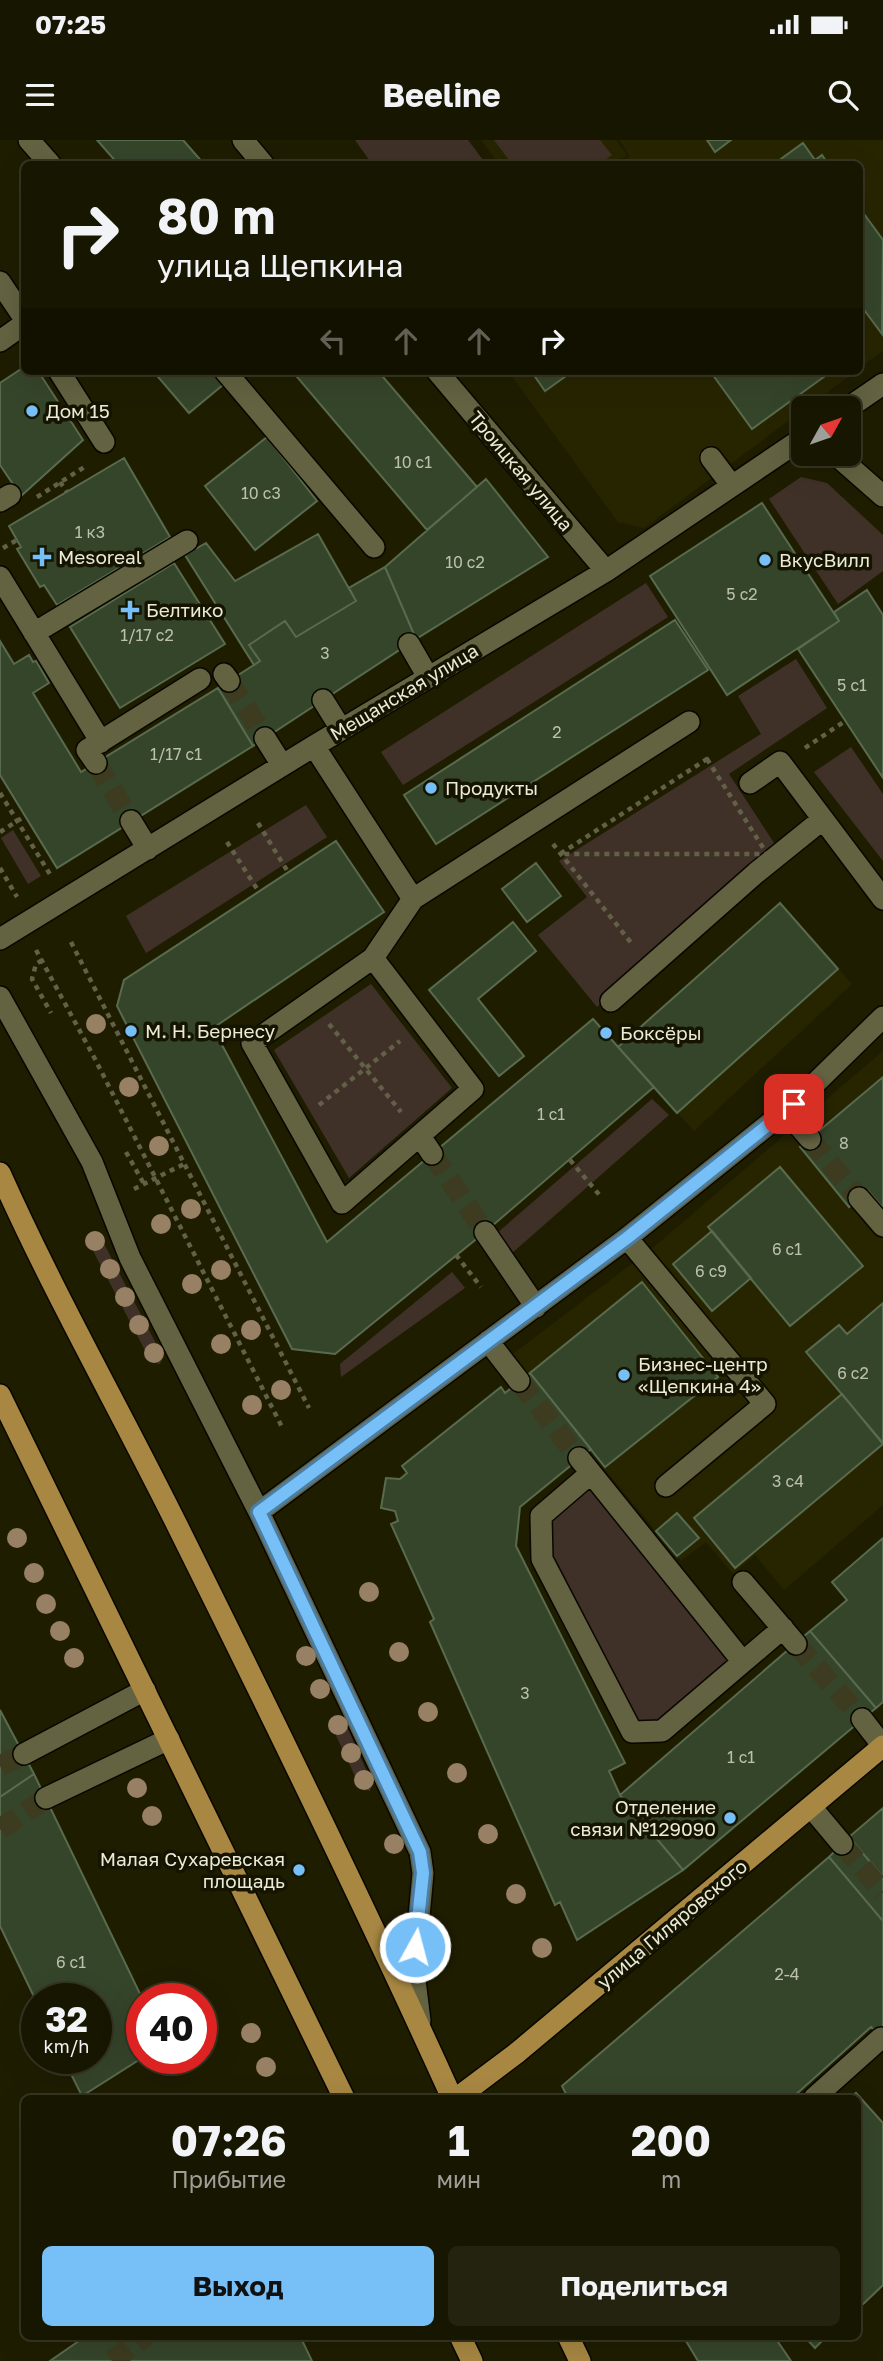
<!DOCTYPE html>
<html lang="ru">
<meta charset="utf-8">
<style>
:root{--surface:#171600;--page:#24230f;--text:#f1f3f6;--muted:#9e9f99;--line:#363522;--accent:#76c0f7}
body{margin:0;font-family:"Golos Text",sans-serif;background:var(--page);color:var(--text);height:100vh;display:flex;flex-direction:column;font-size:26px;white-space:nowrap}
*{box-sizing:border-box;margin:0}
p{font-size:23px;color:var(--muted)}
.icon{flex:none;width:38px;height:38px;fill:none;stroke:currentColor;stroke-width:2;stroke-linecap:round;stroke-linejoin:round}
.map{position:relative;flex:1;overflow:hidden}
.sheet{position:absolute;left:21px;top:1955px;width:840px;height:245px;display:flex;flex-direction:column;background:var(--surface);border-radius:10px;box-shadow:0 7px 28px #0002,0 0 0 2px var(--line)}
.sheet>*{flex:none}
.hud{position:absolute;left:21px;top:21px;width:842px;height:214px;border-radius:10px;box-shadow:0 7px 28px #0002,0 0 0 2px var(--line);background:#171600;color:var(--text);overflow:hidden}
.needle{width:46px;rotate:50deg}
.buttons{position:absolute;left:791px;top:256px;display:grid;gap:14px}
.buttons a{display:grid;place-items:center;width:70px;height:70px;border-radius:10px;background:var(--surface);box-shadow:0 7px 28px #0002,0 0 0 2px var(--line);font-size:35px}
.speed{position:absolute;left:21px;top:1843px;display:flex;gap:14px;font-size:35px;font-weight:700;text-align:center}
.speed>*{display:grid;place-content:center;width:91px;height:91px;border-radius:50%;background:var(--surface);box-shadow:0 7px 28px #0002,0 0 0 2px var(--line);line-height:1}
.speed small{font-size:18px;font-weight:400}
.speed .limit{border:10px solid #d22;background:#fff;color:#111}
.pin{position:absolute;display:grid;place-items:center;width:60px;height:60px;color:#fff;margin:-30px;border-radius:14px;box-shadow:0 4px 10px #0006}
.me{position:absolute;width:77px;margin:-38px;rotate:7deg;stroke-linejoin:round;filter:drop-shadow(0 0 5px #0008)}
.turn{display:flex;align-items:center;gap:24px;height:147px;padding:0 21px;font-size:32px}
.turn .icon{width:91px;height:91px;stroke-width:2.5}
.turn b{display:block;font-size:49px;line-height:60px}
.lanes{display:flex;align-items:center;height:66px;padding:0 21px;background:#0003;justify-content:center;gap:35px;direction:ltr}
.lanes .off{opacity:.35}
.eta{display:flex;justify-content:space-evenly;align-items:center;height:119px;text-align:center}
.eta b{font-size:42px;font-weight:700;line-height:49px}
.primary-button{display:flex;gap:14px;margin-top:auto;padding:14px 21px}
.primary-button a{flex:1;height:80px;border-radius:10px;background:var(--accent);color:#111;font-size:28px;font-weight:700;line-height:80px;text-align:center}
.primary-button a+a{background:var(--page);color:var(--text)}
.status{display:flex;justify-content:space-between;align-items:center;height:49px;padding:0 35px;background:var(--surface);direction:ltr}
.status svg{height:19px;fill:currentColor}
header{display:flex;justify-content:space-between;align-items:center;height:91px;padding:0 21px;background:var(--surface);font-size:32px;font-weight:700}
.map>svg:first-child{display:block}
.built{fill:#272500}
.green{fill:#403128}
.building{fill:#35452a;stroke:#596b4e;stroke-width:2}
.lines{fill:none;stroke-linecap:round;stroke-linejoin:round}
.minor-tunnel{stroke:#3d3c20;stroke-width:21;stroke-dasharray:21 10;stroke-linecap:butt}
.minor-casing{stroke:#090700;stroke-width:24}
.major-casing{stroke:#090700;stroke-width:24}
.path{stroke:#626147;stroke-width:4.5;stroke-dasharray:5 5;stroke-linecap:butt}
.minor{stroke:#636241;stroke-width:21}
.major{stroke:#a78742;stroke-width:21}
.tree{fill:#988065}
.route-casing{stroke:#4d7da1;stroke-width:18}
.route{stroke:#76c0f7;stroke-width:12}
.poi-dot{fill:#76c0f7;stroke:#151400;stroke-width:2.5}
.labels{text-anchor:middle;stroke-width:7;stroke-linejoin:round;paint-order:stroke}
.number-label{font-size:16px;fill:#bdc1ac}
.poi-label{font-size:19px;fill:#eaead7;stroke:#151400;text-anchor:start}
.street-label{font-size:19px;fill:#eaead7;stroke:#151400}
</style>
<div class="status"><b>07:25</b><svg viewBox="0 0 49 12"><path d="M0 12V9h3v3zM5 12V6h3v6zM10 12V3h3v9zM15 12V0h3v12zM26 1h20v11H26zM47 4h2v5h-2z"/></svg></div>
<header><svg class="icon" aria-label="menu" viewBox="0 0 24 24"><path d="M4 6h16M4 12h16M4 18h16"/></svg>Beeline<svg class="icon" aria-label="search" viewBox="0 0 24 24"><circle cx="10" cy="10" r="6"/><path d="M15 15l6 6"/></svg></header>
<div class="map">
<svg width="883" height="2221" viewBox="0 0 883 2221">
<rect width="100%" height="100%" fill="#1f1d00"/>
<path class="built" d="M481 0H616L627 15 615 24H499Z
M619 0H883V211L859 228V24H619L630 16Z
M508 231H856L644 388 618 382Z
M780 763 852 844 694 991 618 907Z
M883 911V1365L784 1450 755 1415 733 1434 706 1402 681 1421 510 1216 654 1107Z"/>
<path class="green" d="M355 0H468L486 24H372Z
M494 0H600L612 15 599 24H512Z
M801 337 827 343 883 395V431L838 464 769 359Z
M646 443 668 477 403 645 381 612Z
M796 519 827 568 729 634 778 709 597 867 538 795 587 757 559 721 761 594 738 556Z
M851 607 883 654V721L814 632Z
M306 665 327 697 146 813 126 776Z
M13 690 41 736 28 744 1 698Z
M371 844 452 948 349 1038 274 910Z
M652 959 669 975 511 1114 496 1094Z
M93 1093 100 1096 163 1217 160 1224 151 1222 89 1103 88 1097Z
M452 1132 465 1148 341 1237 340 1224Z
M589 1346 731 1522 662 1583 636 1582 549 1419 548 1379Z
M338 1577 344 1580 372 1643 370 1651 361 1649 332 1587 331 1581Z"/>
<path class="building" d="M97 0H183L204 24H118Z
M707 0H731L715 12Z
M803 3 815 20 822 15 828 24H774Z
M859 67 883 100 882 194 859 163Z
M24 227V231H38L83 300 21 356 0 325V243Z
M153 231H213L224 244 189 273Z
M292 231H378L477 347 427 390Z
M531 231H573L545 251Z
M710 231H832L752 289Z
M267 297 317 361 255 410 205 346Z
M124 318 170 397 57 465 44 445 40 447 17 409 21 407 9 386Z
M486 339 548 417 416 499 385 427Z
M762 363 839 481 727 555 650 436Z
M318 394 356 461 296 497 285 481 249 505 260 521 254 525 185 415 206 403 235 441Z
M174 423 225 504 120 568 70 487Z
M385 427 416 499 253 606 218 548 260 521 249 505 285 481 296 497 356 461 349 448Z
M867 450 883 475V638L798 509 839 481 834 472Z
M675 480 708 530 436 704 404 655Z
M0 501 14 524 29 515 33 522 36 521 49 543 33 553 81 632 218 548 253 606 57 728 0 635Z
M336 701 384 772 213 888 327 1102 593 879 654 947 485 1092 335 1214 292 1209 117 866 124 840Z
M536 723 561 756 527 782 502 749Z
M780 763 838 829 677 973 618 907Z
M513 782 536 811 478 859 524 916 499 936 429 850Z
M883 937V1068L868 1051 849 1067 800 1007Z
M780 1027 863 1126 790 1186 708 1087Z
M712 1091 751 1138 712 1171 673 1124Z
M642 1142 718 1237 605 1327 530 1233Z
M883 1163V1303L806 1212 839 1185 847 1194Z
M530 1233 591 1309 520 1367 516 1406 625 1623 609 1631 620 1655 683 1730 577 1800 560 1762 555 1765 430 1482 434 1479 391 1384 398 1381 395 1371 381 1368 386 1338 400 1339 407 1333 402 1326 501 1247 505 1253Z
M842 1254 883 1304 735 1428 694 1378Z
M677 1373 699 1398 677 1416 656 1391Z
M883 1398V1562L876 1568 810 1491 847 1460 832 1442Z
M810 1491 876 1568 683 1730 620 1655Z
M0 1570 34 1634 0 1657Z
M34 1634 142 1858V1918L82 1956 63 1918H96V1858H37V1863L0 1786V1657Z
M883 1668V1737L849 1697Z
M849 1697 883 1737V1781L829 1717Z
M829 1717 883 1781V1900L871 1887 792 1958H568L562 1946Z
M856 1953 883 1983V2145L858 2169V1958H850Z
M86 2196H300L312 2221H50Z
M683 2196H774L791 2221H698Z
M804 2196H827L815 2208Z"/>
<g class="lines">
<path class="minor-tunnel" d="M229 541 265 598
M96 623 131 681
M810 999 859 1058
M432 1014 485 1092
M519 1241 579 1318
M796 1504 862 1579
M0 1626 24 1614
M0 1689 46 1658
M842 1704 883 1752
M112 2221 146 2196"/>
<g class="minor-casing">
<path id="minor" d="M29 0 50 24
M243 0 263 24
M0 142 24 178
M0 201 24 184
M59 231 104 302
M225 231 374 407
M437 231 606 431
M848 268 883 244
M834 313 883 356
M711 318 732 346
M0 361 10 355
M0 437 101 602
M34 493 187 401
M409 504 428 537
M224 534 229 541
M323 560 341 589
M265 598 282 625
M314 606 413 759 689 582
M96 623 87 610 200 539
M750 643 780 622 883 759
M131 681 148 709
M0 799 314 606 606 431 803 298
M373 818 473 949 342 1063 252 903 373 818 413 759
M0 857 92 1022 130 1118 259 1372 420 1712 423 1733 414 1832 420 1881
M611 861 756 733 823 679
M785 970 810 999
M420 996 432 1014
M859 1058 883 1086
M485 1092 536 1167
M627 1098 765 1264 666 1346
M488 1201 519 1241
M579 1318 743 1522 662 1591 632 1592 542 1419 541 1376 591 1333
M259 1372 627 1098 794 964 883 877
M743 1442 796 1504
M743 1522 783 1488
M862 1579 883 1606
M24 1614 145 1550
M46 1658 169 1599
M811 1667 842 1704
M814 1958 881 1898"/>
</g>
<g class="major-casing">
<path id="major" d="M0 1033C54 1154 119 1268 178 1387 272 1576 365 1766 452 1958
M0 1255 344 1958
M457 1958 518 1912 883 1606
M460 2196 472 2221
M568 2196 580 2221"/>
</g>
<path class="path" d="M60 342 67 352
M37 357 86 326
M3 408 17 400
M805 608 845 581
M707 619 767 714H560Z
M0 653 51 736
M258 683 288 732
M0 692 25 676
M227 702 259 752
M553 704 632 804
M0 728 17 757
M71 802 309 1268
M36 810 95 919 282 1287
M42 820 36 824 32 839 51 873
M329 884 401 972
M319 965 400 901
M126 1012 144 1044
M570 1020 602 1058
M134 1049 186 1023
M456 1115 481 1147"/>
<use href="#minor" class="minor"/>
<use href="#major" class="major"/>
</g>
<g class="tree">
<circle cx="96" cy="884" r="10"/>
<circle cx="129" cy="947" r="10"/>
<circle cx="159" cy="1006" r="10"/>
<circle cx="191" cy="1069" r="10"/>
<circle cx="161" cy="1084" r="10"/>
<circle cx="95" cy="1101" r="10"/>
<circle cx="110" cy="1129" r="10"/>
<circle cx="221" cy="1130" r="10"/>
<circle cx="192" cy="1144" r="10"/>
<circle cx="125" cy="1157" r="10"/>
<circle cx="139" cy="1185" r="10"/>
<circle cx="251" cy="1190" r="10"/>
<circle cx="221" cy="1204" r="10"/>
<circle cx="154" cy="1213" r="10"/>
<circle cx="281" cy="1250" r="10"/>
<circle cx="252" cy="1265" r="10"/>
<circle cx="17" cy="1398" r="10"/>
<circle cx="34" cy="1433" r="10"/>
<circle cx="369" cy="1452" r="10"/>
<circle cx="46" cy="1464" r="10"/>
<circle cx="60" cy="1491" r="10"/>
<circle cx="399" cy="1512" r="10"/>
<circle cx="306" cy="1516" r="10"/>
<circle cx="74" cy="1518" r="10"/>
<circle cx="320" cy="1549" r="10"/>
<circle cx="428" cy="1572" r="10"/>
<circle cx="338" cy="1585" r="10"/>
<circle cx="351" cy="1613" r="10"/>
<circle cx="457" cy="1633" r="10"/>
<circle cx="364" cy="1640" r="10"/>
<circle cx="137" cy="1648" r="10"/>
<circle cx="152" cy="1676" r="10"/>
<circle cx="488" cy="1694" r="10"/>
<circle cx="394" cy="1704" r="10"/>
<circle cx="516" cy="1754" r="10"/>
<circle cx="542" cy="1808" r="10"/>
<circle cx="251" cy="1893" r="10"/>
<circle cx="266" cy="1927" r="10"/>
</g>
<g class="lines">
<g class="route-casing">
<path id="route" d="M415 1807 423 1733 420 1712 259 1372 627 1098 794 964"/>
</g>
<use href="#route" class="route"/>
</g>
<g class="poi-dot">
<circle cx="32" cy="271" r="7"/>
<path d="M38.5 406.5h7v7h7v7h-7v7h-7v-7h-7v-7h7z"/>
<circle cx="765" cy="420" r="7"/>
<path d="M126.5 459.5h7v7h7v7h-7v7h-7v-7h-7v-7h7z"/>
<circle cx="431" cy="648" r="7"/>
<circle cx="131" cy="891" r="7"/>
<circle cx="606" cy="893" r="7"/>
<circle cx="624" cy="1235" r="7"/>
<circle cx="730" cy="1678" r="7"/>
<circle cx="299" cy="1730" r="7"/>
</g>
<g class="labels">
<g class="number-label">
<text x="413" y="328">10 с1</text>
<text x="261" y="359">10 с3</text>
<text x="90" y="398">1 к3</text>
<text x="465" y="428">10 с2</text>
<text x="742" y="460">5 с2</text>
<text x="147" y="501">1/17 с2</text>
<text x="325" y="519">3</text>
<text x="852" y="551">5 с1</text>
<text x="557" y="598">2</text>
<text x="176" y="620">1/17 с1</text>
<text x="551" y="980">1 с1</text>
<text x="844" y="1009">8</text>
<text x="787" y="1115">6 c1</text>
<text x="711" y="1137">6 с9</text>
<text x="853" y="1239">6 с2</text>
<text x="788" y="1347">3 с4</text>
<text x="525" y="1559">3</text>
<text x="741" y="1623">1 c1</text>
<text x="71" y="1828">6 с1</text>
<text x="787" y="1840">2-4</text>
</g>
<g class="poi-label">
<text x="46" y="278">Дом 15</text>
<text x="58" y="424">Mesoreal</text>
<text x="779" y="427">ВкусВилл</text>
<text x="146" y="477">Белтико</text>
<text x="445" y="655">Продукты</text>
<text x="145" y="898">М. Н. Бернесу</text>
<text x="620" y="900">Боксёры</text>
<text x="638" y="1231">Бизнес-центр<tspan x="638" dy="22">«Щепкина 4»</tspan></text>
<text x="716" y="1674" text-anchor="end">Отделение<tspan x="716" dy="22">связи №129090</tspan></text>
<text x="285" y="1726" text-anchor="end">Малая Сухаревская<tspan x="285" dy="22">площадь</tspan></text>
</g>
<g class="street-label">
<text transform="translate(521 331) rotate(50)" y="7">Троицкая улица</text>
<text transform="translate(404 552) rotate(-31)" y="7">Мещанская улица</text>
<text transform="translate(672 1784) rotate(-40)" y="7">улица Гиляровского</text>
</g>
</g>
</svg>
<div class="buttons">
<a><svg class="needle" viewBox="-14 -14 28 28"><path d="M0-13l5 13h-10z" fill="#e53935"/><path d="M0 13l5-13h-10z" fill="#9e9f99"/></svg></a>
</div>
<div class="speed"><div>32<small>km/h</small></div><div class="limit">40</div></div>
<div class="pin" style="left:794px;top:964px;background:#d93025"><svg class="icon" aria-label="arrive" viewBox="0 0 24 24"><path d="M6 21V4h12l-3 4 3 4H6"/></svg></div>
<svg class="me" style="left:415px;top:1807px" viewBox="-20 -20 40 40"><circle r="17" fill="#76c0f7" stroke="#fff" stroke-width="3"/><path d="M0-11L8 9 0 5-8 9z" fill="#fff"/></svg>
<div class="hud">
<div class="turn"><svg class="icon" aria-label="right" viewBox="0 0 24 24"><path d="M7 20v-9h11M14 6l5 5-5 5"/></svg><div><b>80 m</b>улица Щепкина</div></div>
<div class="lanes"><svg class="icon off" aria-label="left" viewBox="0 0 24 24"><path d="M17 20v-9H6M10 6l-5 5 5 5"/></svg><svg class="icon off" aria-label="ahead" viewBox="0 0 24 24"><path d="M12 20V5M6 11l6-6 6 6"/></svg><svg class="icon off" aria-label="ahead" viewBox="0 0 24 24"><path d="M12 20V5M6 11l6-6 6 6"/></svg><svg class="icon" aria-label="right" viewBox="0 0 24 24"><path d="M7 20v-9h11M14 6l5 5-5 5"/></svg></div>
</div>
<section class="sheet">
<div class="eta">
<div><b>07:26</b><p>Прибытие</p></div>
<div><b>1</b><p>мин</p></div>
<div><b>200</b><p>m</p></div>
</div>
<div class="primary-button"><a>Выход</a><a>Поделиться</a></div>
</section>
</div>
